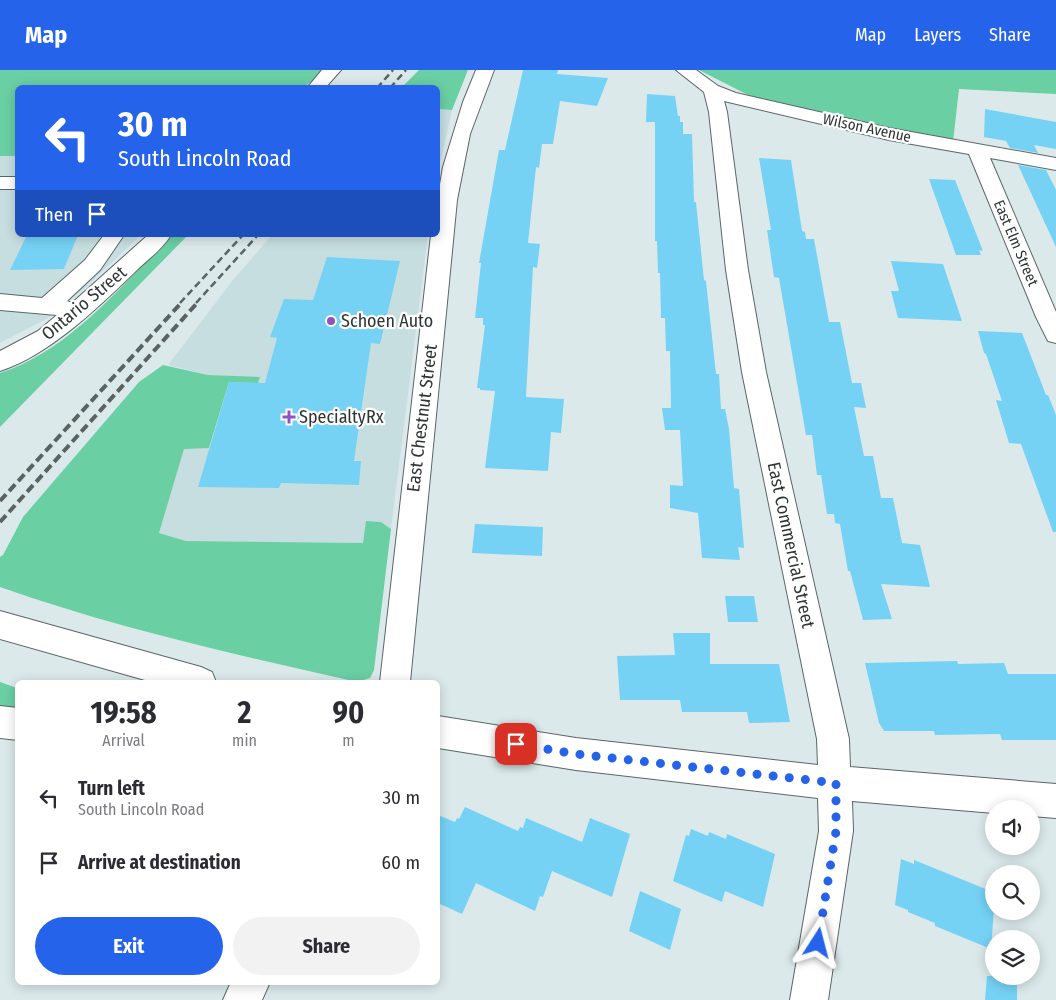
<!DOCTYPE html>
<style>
:root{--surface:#fff;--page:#f2f2f3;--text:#2b2b33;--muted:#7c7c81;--accent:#2563eb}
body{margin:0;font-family:"Fira Sans Condensed",sans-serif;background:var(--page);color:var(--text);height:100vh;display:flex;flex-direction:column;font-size:19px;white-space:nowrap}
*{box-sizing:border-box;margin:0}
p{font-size:16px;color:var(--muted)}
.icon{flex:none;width:28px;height:28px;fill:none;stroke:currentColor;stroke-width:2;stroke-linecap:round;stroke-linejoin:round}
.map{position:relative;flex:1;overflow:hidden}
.drawer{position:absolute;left:15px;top:610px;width:425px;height:305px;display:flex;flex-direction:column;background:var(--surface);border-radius:8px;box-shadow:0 2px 12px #0003}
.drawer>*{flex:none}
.hud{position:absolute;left:15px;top:15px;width:425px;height:152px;border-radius:8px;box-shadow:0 2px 12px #0003;background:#2563eb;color:#fff;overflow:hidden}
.tools{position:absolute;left:985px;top:730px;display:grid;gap:10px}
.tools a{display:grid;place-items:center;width:55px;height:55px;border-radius:50%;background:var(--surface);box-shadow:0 2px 12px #0003;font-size:25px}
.pin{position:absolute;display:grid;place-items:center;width:42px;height:42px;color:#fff;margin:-21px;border-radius:10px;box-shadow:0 2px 8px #0006}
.me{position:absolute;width:55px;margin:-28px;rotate:9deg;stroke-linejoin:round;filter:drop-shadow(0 0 4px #0008)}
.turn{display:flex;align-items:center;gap:18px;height:105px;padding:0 20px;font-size:22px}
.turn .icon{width:65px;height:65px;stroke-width:2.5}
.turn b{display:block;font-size:35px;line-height:42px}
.then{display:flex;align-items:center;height:48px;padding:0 20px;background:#0003;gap:10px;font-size:19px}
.eta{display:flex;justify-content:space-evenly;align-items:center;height:85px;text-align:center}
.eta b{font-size:30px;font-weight:700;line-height:35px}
.primary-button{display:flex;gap:10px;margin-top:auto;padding:10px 20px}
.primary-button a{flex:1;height:58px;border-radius:30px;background:var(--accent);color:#fff;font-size:20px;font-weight:700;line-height:58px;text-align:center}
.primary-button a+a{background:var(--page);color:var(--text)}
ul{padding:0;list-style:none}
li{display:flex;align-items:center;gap:15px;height:65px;padding:0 20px}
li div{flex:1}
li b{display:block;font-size:19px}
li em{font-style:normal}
header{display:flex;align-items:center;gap:30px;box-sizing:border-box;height:70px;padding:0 25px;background:var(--accent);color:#fff}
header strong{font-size:24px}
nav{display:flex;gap:28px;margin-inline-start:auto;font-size:18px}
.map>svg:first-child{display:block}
.built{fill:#c7dee0}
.green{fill:#6bcfa4}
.building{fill:#75d2f4}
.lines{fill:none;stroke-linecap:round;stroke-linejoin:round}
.minor-casing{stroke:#5b6668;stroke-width:2}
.minor{fill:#fff;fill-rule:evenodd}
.rail-far1{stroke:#5a6262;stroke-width:2.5;stroke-dasharray:7 4;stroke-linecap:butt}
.rail{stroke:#5a6262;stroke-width:4;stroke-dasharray:9 4.5;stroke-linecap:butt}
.route{stroke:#2563eb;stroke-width:9;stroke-dasharray:0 16.2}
.poi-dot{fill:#8f51c7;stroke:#fff;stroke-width:2}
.labels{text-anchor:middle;stroke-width:4.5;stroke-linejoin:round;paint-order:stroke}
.far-street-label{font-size:15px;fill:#2f3535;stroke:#fff}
.street-label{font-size:18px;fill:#2f3535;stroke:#fff}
.poi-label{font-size:18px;fill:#2f3535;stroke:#fff;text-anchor:start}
</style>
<header>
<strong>Map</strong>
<nav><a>Map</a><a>Layers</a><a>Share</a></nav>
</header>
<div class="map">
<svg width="1056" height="930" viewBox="0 0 1056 930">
<rect width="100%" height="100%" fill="#dbe9ea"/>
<path class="built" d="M438 39 452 40 438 102Z
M0 86H17L18 165H141L84 219 48 248 0 273Z
M272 165H428L391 459 381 452 367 451 363 473 186 471 159 463 184 378H210L229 312 259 307 208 305 168 295 233 210Z"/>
<path class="green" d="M0 0H326L304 17 18 18 17 86H0Z
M419 0H468L452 40 438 39V18L402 17Z
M699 0H1056V24L959 19 953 72 845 50 770 32 746 24Z
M172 165H188L0 357V303C69 281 122 215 172 165Z
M163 295 208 305 260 307 258 313 229 312 209 378 184 379 159 463 186 471 363 473 366 451 381 452 391 459 374 600 370 608 357 612C237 585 116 558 0 517V487L3 485 23 447 139 312Z
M0 612 17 618V643L0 641Z"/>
<path class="building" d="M523 0H558L557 4 608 8 597 36 560 31 553 74H542L539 98 536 97 528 173 540 174 537 198 533 197 526 327 564 329 561 363 551 362 548 401 485 398 495 321 480 320V318H477L485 255H483V248H475L481 193H479L499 80H505Z
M647 24 675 26 678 46H680V52H683V64H692L694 132H696L704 210 706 211 716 304H719L721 339H725L729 359 734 418 739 419 744 478 738 477 740 490 702 488 698 443 670 438V415L683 416 680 360H665L662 338H671L670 281H666L665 248H661L660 203H658L657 171H655V52H646Z
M985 39 1056 52V79L1034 75 1038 83 1010 78 1006 71 984 67Z
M759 88 791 90 802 161 805 162 806 169H814L829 252H840L852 313H861L866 338 854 337 864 386H873L881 428H893L902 473 920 475 930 517 881 514 892 549 863 550 850 501H848L840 454 835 453 834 444H827L821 405H817L812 365H806L779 208 774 207 767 160H771Z
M1018 95 1046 100 1056 120V177Z
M929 109 955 110 983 181 979 180 981 185H956Z
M27 165H78L64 199 10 200Z
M327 187 400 191 380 274 371 273 354 391H361L359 415 281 413 279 418 198 417 229 312 265 313 277 268 270 267 284 229 313 230Z
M891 191 943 194 962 251 898 248 891 221H899Z
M978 261 1022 263 1046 325H1048L1056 345V462H1053L1021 374 1009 373 996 330 1002 331 986 284 984 283Z
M475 454 543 457 542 486 472 483Z
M725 526H754L758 552H728Z
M673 563H710V594H779L790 652 749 653 747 642H682L680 630H620L617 586 675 585Z
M957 591 958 594 1004 593 1008 604H1056V670H1002L1000 664 935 665 934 661H884L879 653 865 593Z
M465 737 518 761 520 757 523 758 526 748 582 772 590 748 630 764 612 827 552 801 543 827 540 826 535 841 476 813 462 844 438 833V745L455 752 457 748 459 749Z
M691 759 708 766 709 762 726 769 727 764 775 784 763 837 725 821 722 832 673 811 686 765 689 766Z
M901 789 914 794V790L993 822 994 839 991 879 935 856V853L908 842V840L895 835Z
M640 821 681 839 670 880 629 861Z
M987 906H1017V930H985Z"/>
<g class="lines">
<g class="minor-casing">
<path id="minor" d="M322 0H341L325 18H307Z
M476 0H494L470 64 457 130 410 612H380L431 165H438V126L443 97 463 32Z
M676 0H696L718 16 736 23 889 58 1056 88V100L990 88 1056 242V273L1048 271 1036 247 969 84 889 70 724 31 727 42 748 200 766 302 849 669 850 697 1056 714V748L1031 746V739H994V743L852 731 853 761 828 930H790L819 761 818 728 576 700 438 678V646L576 668 818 695 817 669 742 302 726 200 709 42 704 22Z
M0 107H18V119H0Z
M104 165H124L100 200 67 231 72 233 148 165H171C163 178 150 188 139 198 102 234 50 285 0 301V281L38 261 57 245 0 240V224L42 228 85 190Z
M0 541 201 597 212 602 216 612H152L0 569Z
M0 636 18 638V670L0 668Z
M231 912H270L262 930H223Z"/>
</g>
<use href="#minor" class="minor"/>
<path class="rail-far1" d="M377 18 393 0
M390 18 406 0
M180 233 243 165
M196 233 258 165"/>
<path class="rail" d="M0 431 182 232
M0 452 198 232"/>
</g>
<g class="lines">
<path class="route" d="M516 674 576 684 836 713V761L818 873"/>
</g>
<g class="poi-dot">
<circle cx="331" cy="251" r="5"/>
<path d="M286.5 339.5h5v5h5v5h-5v5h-5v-5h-5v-5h5z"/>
</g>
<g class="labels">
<g class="far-street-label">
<text transform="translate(867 58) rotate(12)" y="5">Wilson Avenue</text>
<text transform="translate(1016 173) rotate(67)" y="5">East Elm Street</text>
</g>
<g class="street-label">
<text transform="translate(84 233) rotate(-40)" y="6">Ontario Street</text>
<text transform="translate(422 348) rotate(-83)" y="6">East Chestnut Street</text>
<text transform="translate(791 475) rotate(78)" y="6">East Commercial Street</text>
</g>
<g class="poi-label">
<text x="341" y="257">Schoen Auto</text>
<text x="299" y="353">SpecialtyRx</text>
</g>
</g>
</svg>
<div class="tools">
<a><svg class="icon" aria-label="sound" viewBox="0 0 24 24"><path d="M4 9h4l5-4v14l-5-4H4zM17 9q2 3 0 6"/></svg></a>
<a><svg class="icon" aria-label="search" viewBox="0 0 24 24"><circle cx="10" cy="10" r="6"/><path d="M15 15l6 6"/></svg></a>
<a><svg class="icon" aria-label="layers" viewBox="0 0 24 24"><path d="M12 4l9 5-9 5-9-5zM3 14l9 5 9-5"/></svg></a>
</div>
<div class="pin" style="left:516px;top:674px;background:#d93025"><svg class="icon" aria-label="arrive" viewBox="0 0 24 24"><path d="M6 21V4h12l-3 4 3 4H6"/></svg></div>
<svg class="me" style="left:818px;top:873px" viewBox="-20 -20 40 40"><path d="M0-17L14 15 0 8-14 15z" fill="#2563eb" stroke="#fff" stroke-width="4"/></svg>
<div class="hud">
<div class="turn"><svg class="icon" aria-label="left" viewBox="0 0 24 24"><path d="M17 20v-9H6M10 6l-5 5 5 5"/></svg><div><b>30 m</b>South Lincoln Road</div></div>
<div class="then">Then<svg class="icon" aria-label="arrive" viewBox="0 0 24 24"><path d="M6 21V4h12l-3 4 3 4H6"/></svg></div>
</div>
<section class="drawer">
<div class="eta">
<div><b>19:58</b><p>Arrival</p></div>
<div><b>2</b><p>min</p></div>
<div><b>90</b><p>m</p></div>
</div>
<ul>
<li><svg class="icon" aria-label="left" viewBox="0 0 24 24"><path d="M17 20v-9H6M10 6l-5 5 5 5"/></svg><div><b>Turn left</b><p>South Lincoln Road</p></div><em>30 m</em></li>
<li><svg class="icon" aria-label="arrive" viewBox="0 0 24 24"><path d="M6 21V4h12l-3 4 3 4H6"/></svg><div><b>Arrive at destination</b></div><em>60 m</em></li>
</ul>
<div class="primary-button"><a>Exit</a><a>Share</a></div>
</section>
</div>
